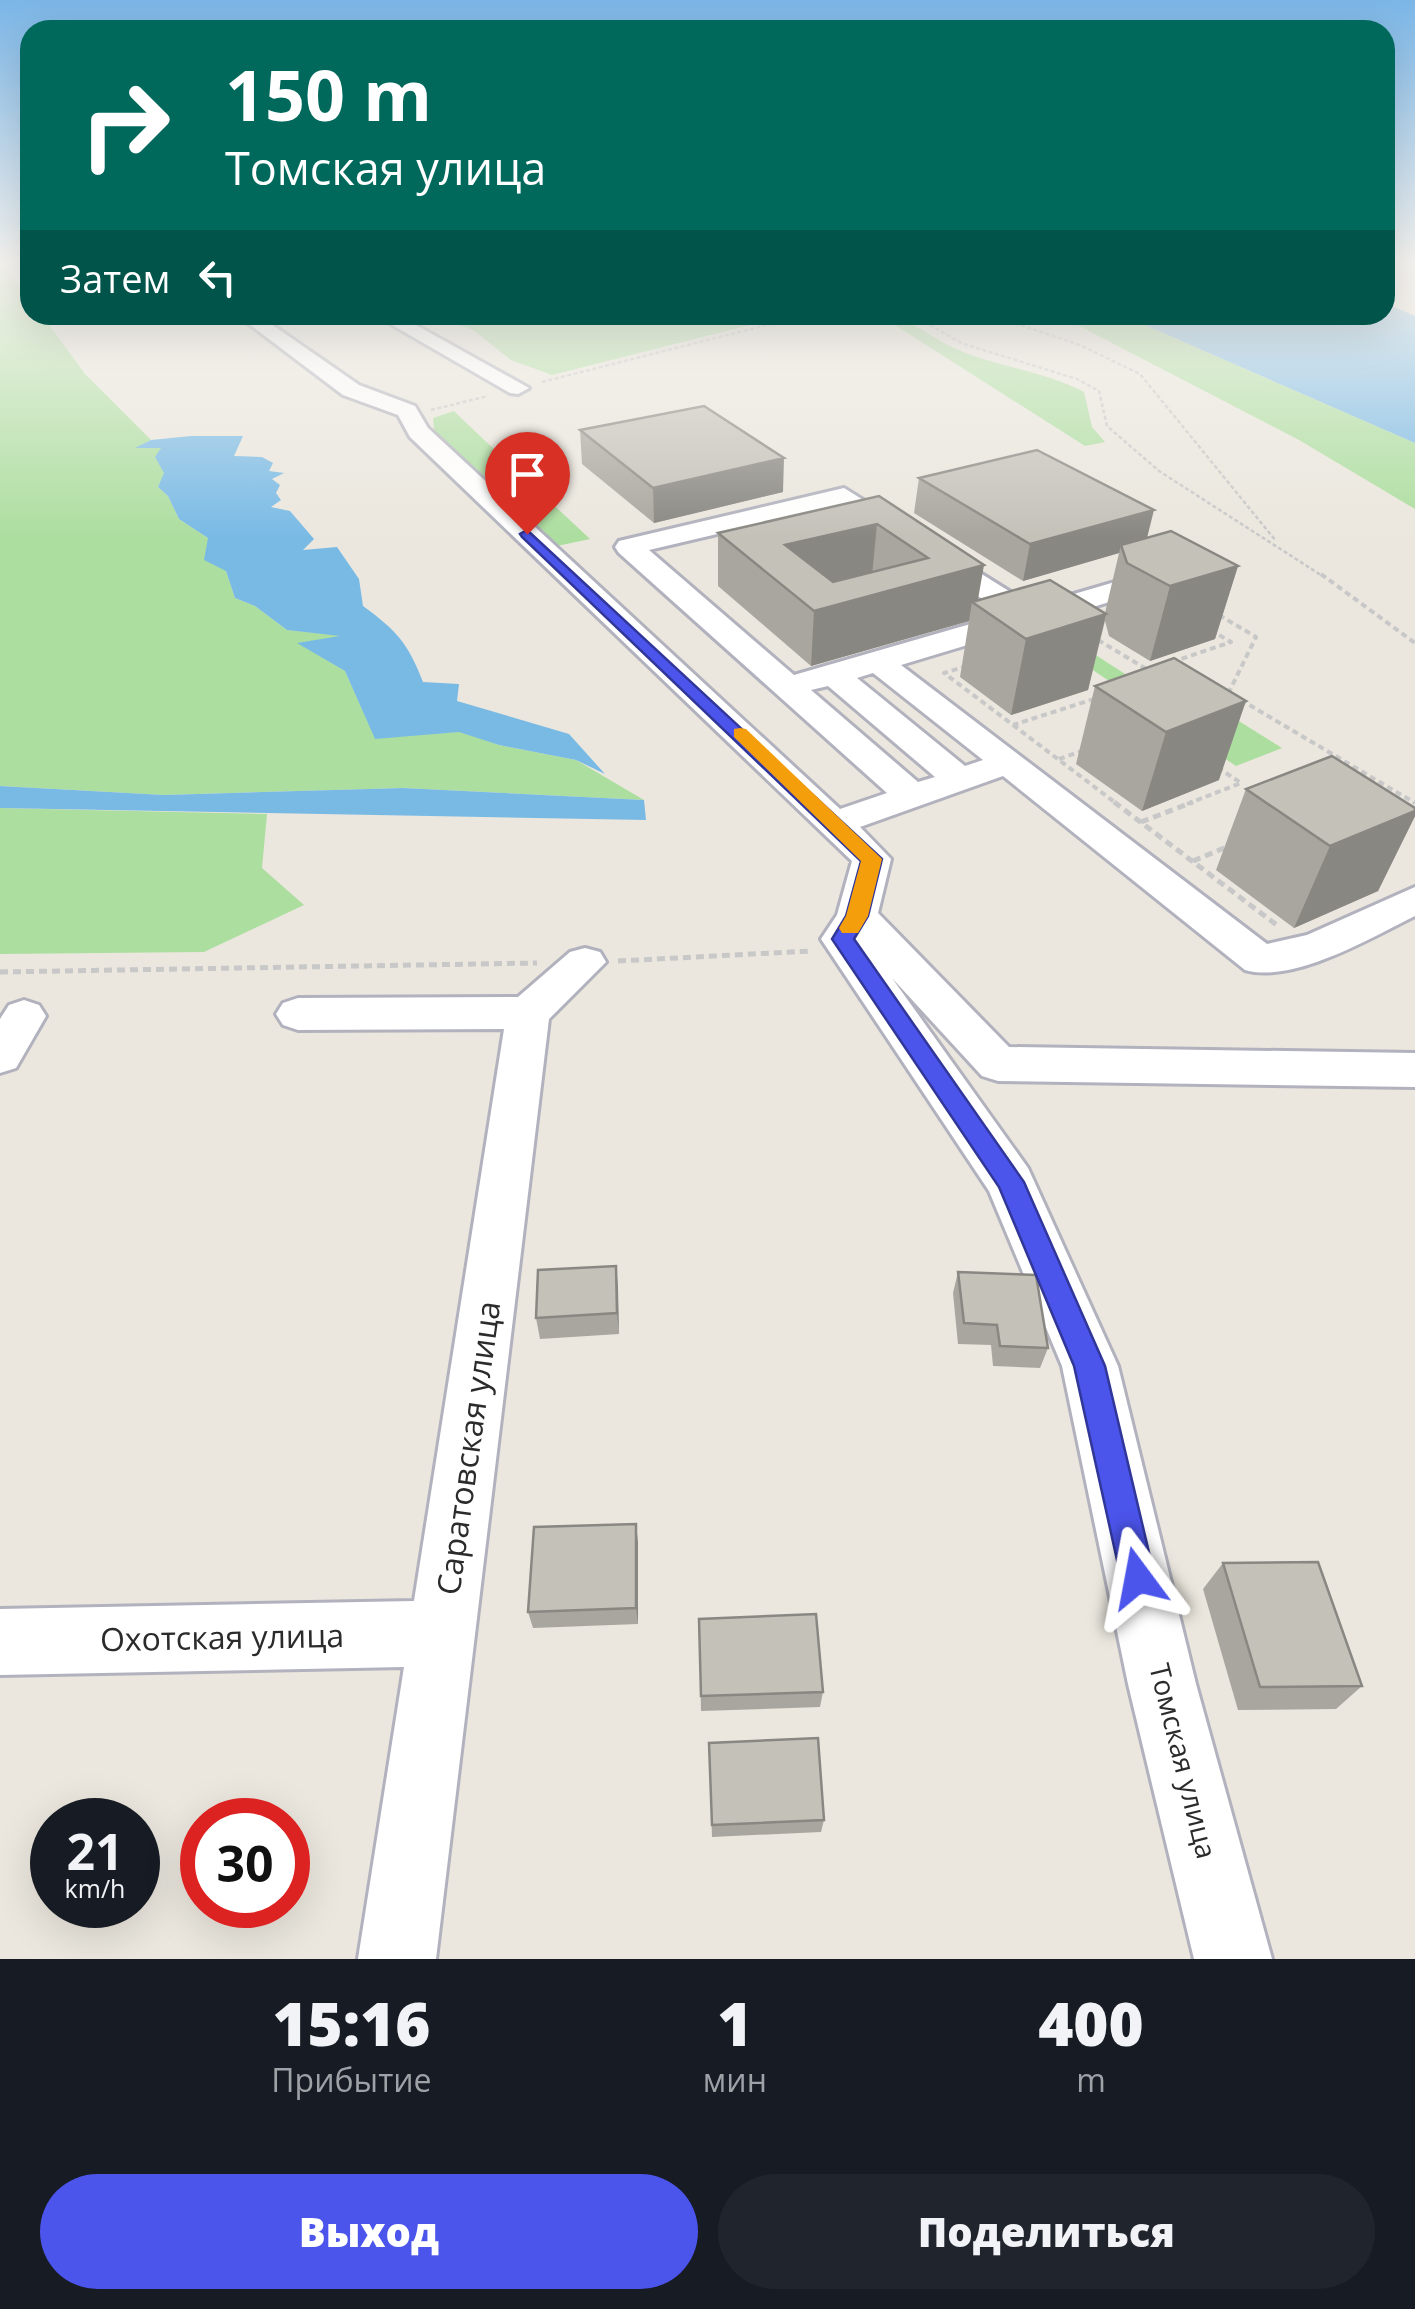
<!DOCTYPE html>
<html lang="ru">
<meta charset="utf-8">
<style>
:root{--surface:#171b24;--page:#20242c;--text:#f1f3f6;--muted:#9ea1a6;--accent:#4b54eb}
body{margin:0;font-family:"Open Sans",sans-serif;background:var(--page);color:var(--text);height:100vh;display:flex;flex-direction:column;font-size:38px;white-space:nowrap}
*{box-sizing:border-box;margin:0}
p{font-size:32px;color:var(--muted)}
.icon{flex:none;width:55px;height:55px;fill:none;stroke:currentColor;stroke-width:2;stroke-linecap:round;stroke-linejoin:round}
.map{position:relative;height:1959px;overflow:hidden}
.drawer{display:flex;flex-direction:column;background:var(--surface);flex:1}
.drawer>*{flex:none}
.banner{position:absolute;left:20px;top:20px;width:1375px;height:305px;border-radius:30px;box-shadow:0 10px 40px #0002;background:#00695c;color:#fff;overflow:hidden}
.speed{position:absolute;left:30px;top:1798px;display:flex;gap:20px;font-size:50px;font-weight:700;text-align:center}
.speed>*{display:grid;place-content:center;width:130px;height:130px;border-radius:50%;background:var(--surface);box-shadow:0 10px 40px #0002;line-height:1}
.speed small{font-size:25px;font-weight:400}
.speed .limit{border:15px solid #d22;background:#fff;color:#111}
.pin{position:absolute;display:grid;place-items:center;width:85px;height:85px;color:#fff;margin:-102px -42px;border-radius:50% 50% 50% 0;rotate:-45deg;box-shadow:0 0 10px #0007}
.pin .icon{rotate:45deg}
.me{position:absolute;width:110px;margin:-55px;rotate:347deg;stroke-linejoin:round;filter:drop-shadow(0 0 8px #0008)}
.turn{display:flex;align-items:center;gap:35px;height:210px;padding:0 40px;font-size:45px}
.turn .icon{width:130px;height:130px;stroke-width:2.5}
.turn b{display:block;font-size:70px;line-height:85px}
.then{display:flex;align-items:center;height:95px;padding:0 40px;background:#0003;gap:20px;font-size:38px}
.eta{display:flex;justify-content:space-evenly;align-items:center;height:170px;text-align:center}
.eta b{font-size:60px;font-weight:800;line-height:70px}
.cta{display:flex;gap:20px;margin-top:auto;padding:20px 40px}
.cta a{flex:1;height:115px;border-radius:60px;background:var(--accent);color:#fff;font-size:40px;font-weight:800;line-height:115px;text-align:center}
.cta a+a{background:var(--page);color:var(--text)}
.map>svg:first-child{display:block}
.green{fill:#acde9f}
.water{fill:#79bae5}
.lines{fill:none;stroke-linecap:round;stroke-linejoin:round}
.minor-casing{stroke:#b1b2bd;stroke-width:6}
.path-far2{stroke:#c8c8c8;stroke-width:2.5;stroke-dasharray:4 2.5;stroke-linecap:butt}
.path-far1{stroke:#c8c8c8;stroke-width:4;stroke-dasharray:6 4;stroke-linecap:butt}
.path{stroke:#c8c8c8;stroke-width:5;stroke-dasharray:8 5;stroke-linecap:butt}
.minor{fill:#fff;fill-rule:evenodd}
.wall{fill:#a9a69f}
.shaded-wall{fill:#898782}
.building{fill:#c4c1b9;stroke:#898782;stroke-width:2.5;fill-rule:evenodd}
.route{fill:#4b54eb;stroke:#313799;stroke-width:2.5}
.slow{fill:#f59e0b}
.labels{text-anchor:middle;stroke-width:10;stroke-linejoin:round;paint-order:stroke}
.street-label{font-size:28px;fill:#2b2b2b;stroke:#fff}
.near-street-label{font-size:32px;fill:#2b2b2b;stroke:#fff}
</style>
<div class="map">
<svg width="1415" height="1959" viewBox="0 0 1415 1959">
<rect width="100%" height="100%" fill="#ebe7de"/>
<path class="green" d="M0 263H4L30 298V315H42L85 374 151 440 138 447 162 448 165 473 158 487 168 496 179 519 208 538 226 571 235 598 255 606 287 630 346 636 299 643 345 671 375 738 459 731 499 745 576 760 644 800 403 788 164 795 0 786Z
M432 315H790L552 375 511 360 473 330Z
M879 315C906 315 927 335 950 346 993 367 1043 370 1084 392L1092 427 1105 442 1085 446Z
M1058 315H1122L1415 443V509L1299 440Z
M454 411 462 419 590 539 557 546 434 430 433 418Z
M1068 637 1142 685 1168 677 1282 748 1236 766 1051 642Z
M0 808 267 814 262 868 304 905 204 952 0 954Z"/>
<path class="water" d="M1385 303 1415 316V443L1122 315H1385Z
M191 436H243L234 456 262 457 273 463 269 471 284 473 272 479 280 485 276 493 281 500 271 507 290 511 314 539 303 550 337 547 359 579 363 606C397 631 408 643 423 682L459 684 457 701 569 734 605 774 576 760 499 745 459 732 375 739 345 671 297 643 340 636 287 630 255 606 235 598 226 571 204 560 208 538 179 519 168 496 158 487 164 473 155 457 161 448H135L151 440Z
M0 786 164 795 403 788 644 800 646 820 0 808Z"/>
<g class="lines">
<g class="minor-casing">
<path id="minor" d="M237 315H258L359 385 415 406 428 428 840 809 887 793 619 553 615 547 619 541 844 488 1033 606 1149 572H1169L1173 578 1169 584 901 665 1267 944 1307 935 1415 887V916C1372 937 1294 984 1245 970L1003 776 860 827 891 859 878 913 1009 1047 1415 1053V1087L998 1081 982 1076 892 978 1028 1168 1118 1366 1196 1684 1272 1959H1194L1128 1684 1062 1366 989 1191 821 939 837 915 852 861 410 437 398 415 343 395ZM840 505 1005 614 794 675 649 550ZM873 673 983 760 965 766 857 678ZM828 686 935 777 918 782 811 690Z
M375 315H398L529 388 518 394 510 393Z
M585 948 600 952 606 962 549 1019 436 1959H358L404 1667 0 1675V1609L414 1601 504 1029 298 1030 283 1025 276 1014 283 1003 298 998 518 997 570 952Z
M24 1000 39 1005 46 1016 16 1068 0 1073V1019L9 1005Z"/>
</g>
<path class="path-far2" d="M1385 268 1415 274
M913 315 961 343 1077 379 1099 391 1107 426 1159 471 1324 577
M990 315 1080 345 1140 374 1276 541
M542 382 806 315
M431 410 488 396"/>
<path class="path-far1" d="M1321 574 1415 643
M1219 615 1256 637 1229 692 1232 694
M1098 640 1148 670
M1172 662 1231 642 1212 631
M967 666 944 673 1013 725 1097 698
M1241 700 1415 803
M1013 725 1117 804
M1059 759 1082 751
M1187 804 1241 783 1220 769"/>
<path class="path" d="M1114 802 1278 926
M1141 822 1193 802
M1193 861 1229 846
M618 961 811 951
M0 972 537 963"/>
<use href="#minor" class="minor"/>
</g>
<path class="wall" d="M580 430 783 492 654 523 582 464Z
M919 478 1147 537 1238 566 1215 639 1150 661 1109 636 1105 621 1088 690 1011 715 960 677 969 621 811 666 718 586V533L879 496 978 600 1105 613 1119 553 1023 581 914 513Z
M1174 658 1219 780 1142 811 1076 764 1095 686Z
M1246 789 1415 808V816L1378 891 1294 928 1216 870Z
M616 1266 619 1334 540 1339 536 1318Z
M958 1272 1048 1348 1040 1368 993 1366 991 1345 958 1344 953 1293Z
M638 1542V1624L533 1628 528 1612Z
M1223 1563 1362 1686 1336 1709 1238 1710 1203 1589Z
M699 1619 823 1692 820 1707 701 1711Z
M709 1743 824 1820 821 1832 712 1837Z"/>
<path class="shaded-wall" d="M784 458 783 492 654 523 653 488Z
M1154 510 1145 546 1121 545 1119 553 1023 581 1030 544Z
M877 524 872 576 795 595 785 545Z
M984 565 977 605 972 602 969 621 811 666 814 611Z
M1238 566 1215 639 1150 661 1170 586Z
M1106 614 1088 690 1011 715 1026 639Z
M1246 701 1219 780 1142 811 1166 732Z
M1415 811V816L1378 891 1294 928 1330 846Z
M616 1266 618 1287 619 1334 617 1313Z
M636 1524 638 1542V1624L636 1608Z"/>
<path class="building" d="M704 406 784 458 653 488 580 430Z
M1037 450 1154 510 1030 544 919 478Z
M879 496 984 565 814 611 718 533ZM877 524 928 558 833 582 785 545Z
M1171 531 1238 566 1170 586 1127 563 1121 545Z
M1050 580 1106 614 1026 639 972 602Z
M1174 658 1246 701 1166 732 1095 686Z
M1332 756 1415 808V811L1330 846 1246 789Z
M616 1266 617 1313 536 1318 538 1270Z
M958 1272 1036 1275 1048 1348 1000 1346 997 1325 964 1323Z
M636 1524V1608L528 1612 534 1527Z
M1318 1562 1362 1686 1260 1687 1223 1563Z
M816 1614 823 1692 701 1696 699 1619Z
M818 1738 824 1820 712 1825 709 1743Z"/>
<linearGradient id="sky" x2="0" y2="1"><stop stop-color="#7bb6e7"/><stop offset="0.49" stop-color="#f6f4f0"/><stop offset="1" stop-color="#f6f4f0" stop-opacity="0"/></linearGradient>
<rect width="1415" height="537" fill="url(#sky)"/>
<path class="route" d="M527 530 882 859 868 916 854 939 1024 1182 1105 1366 1155 1578 1150 1590 1138 1595 1126 1590 1121 1578 1074 1366 999 1187 832 939 846 916 861 861 522 537 520 534Z"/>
<path class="slow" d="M740 728 746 729 882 859 868 916 858 933H842L839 928 846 916 861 861 734 737V729Z"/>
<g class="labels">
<g class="street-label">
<text transform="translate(1183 1761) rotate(76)" y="10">Томская улица</text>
</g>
<g class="near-street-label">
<text transform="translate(469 1448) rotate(-82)" y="11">Саратовская улица</text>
<text transform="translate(222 1638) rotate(-1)" y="11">Охотская улица</text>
</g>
</g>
</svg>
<div class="speed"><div>21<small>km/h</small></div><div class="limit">30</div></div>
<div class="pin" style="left:527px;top:534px;background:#d93025"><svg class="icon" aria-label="arrive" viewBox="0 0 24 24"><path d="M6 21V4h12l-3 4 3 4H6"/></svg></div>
<svg class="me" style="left:1138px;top:1578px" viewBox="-20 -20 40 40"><path d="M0-17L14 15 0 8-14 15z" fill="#4b54eb" stroke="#fff" stroke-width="4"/></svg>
<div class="banner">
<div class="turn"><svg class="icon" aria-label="right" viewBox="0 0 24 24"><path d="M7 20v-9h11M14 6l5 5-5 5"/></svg><div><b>150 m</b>Томская улица</div></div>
<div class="then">Затем<svg class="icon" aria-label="left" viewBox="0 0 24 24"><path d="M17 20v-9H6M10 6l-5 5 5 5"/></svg></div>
</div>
</div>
<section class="drawer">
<div class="eta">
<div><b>15:16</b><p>Прибытие</p></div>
<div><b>1</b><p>мин</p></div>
<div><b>400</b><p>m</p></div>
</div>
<div class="cta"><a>Выход</a><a>Поделиться</a></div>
</section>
